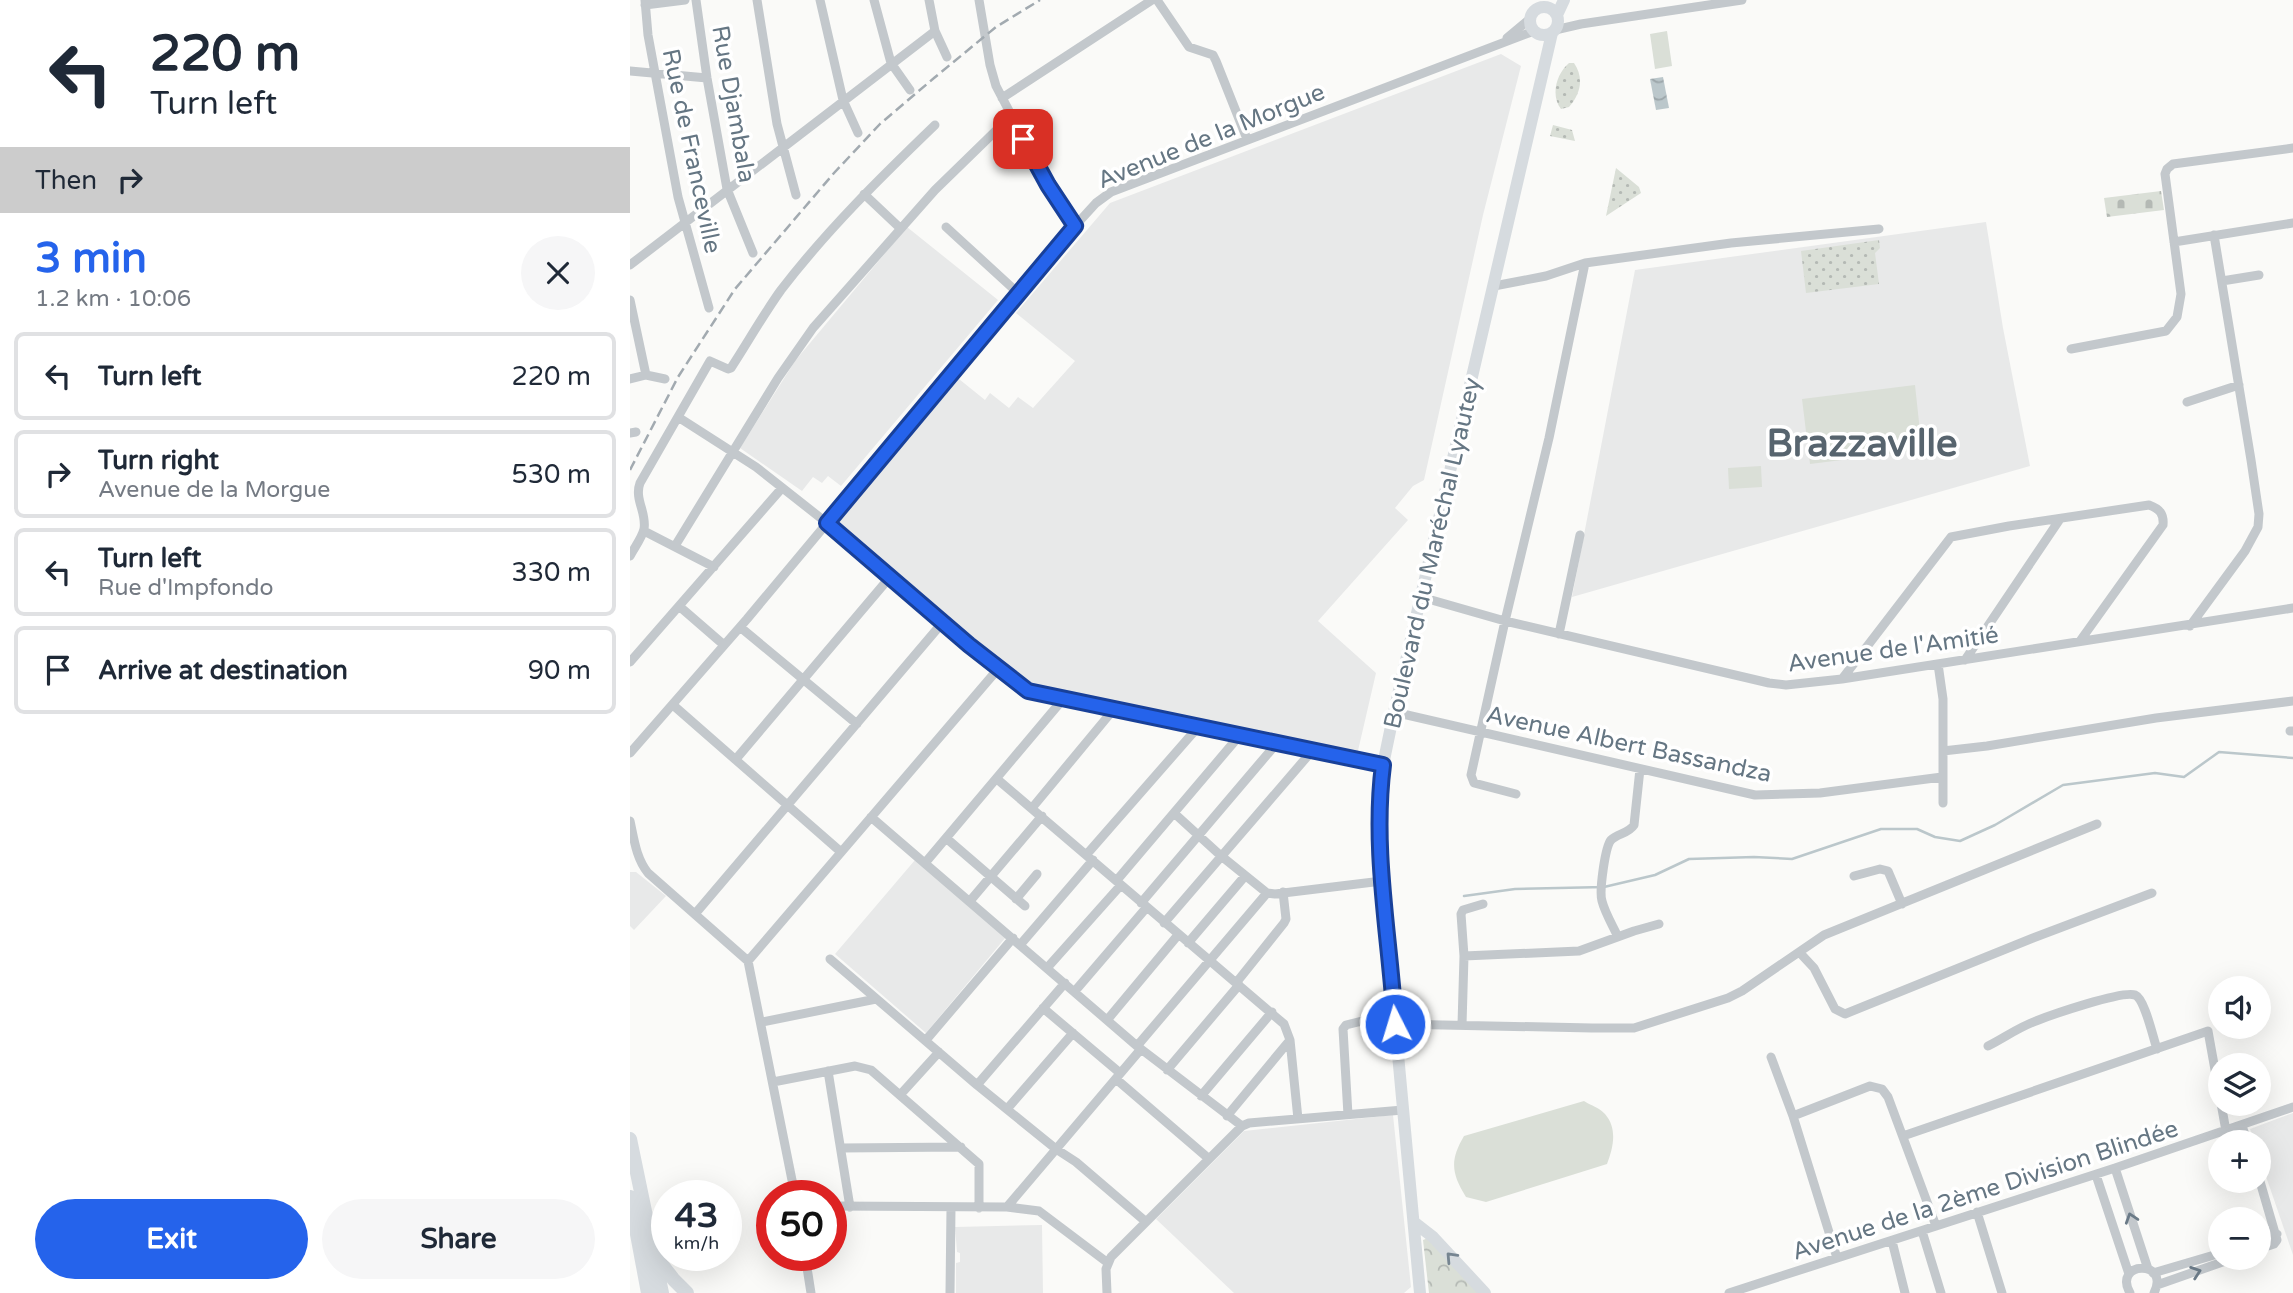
<!DOCTYPE html>
<meta charset="utf-8">
<style>
:root{--surface:#fff;--page:#f6f6f7;--text:#1f2937;--muted:#747a83;--line:#e0e1e3;--accent:#2563eb}
body{margin:0;font-family:"Varela Round",sans-serif;background:var(--page);color:var(--text);height:100vh;display:flex;flex-direction:column;font-size:26px;white-space:nowrap}
*{box-sizing:border-box;margin:0}
p{font-size:23px;color:var(--muted)}
.icon{flex:none;width:38px;height:38px;fill:none;stroke:currentColor;stroke-width:2;stroke-linecap:round;stroke-linejoin:round}
.map{position:relative;flex:1;overflow:hidden}
.drawer{display:flex;flex-direction:column;background:var(--surface);width:630px}
.drawer>*{flex:none}
.hud{background:#fff;color:var(--text);overflow:hidden}
.controls{position:absolute;left:1578px;top:976px;display:grid;gap:14px}
.controls a{display:grid;place-items:center;width:63px;height:63px;border-radius:50%;background:var(--surface);box-shadow:0 7px 28px #0002;font-size:35px}
.speed{position:absolute;left:21px;top:1180px;display:flex;gap:14px;font-size:35px;font-weight:700;text-align:center}
.speed>*{display:grid;place-content:center;width:91px;height:91px;border-radius:50%;background:var(--surface);box-shadow:0 7px 28px #0002;line-height:1}
.speed small{font-size:18px;font-weight:400}
.speed .limit{border:10px solid #d22;background:#fff;color:#111}
.pin{position:absolute;display:grid;place-items:center;width:60px;height:60px;color:#fff;margin:-30px;border-radius:14px;box-shadow:0 4px 10px #0006}
.me{position:absolute;width:77px;margin:-38px;rotate:355deg;stroke-linejoin:round;filter:drop-shadow(0 0 5px #0008)}
.turn{display:flex;align-items:center;gap:24px;height:147px;padding:0 35px;font-size:32px}
.turn .icon{width:91px;height:91px;stroke-width:2.5}
.turn b{display:block;font-size:49px;line-height:60px}
.then{display:flex;align-items:center;height:66px;padding:0 35px;background:#0003;gap:14px;font-size:26px}
.round{display:grid;place-items:center;flex:none;width:74px;height:74px;border-radius:37px;background:var(--page)}
.summary{display:flex;align-items:center;justify-content:space-between;height:119px;padding:0 35px}
h1{font-size:42px;font-weight:800;line-height:52px;color:var(--accent)}
.action{display:flex;gap:14px;margin-top:auto;padding:14px 35px}
.action a{flex:1;height:80px;border-radius:42px;background:var(--accent);color:#fff;font-size:28px;font-weight:800;line-height:80px;text-align:center}
.action a+a{background:var(--page);color:var(--text)}
ul{padding:0;list-style:none}
li{display:flex;align-items:center;gap:21px;height:88px;margin:0 14px 10px;padding:0 21px;border:4px solid var(--line);border-radius:10px}
li div{flex:1}
li b{display:block;font-size:26px}
li em{font-style:normal}
main{display:flex;flex:1;min-height:0}
.map>svg:first-child{display:block}
.built{fill:#e8e9e9}
.grass{fill:url(#grass-dots)}
.cemetery{fill:url(#cemetery-stones)}
.park{fill:url(#park-crowns)}
.pitch{fill:#dadfd7}
.water{fill:url(#water-waves)}
.lines{fill:none;stroke-linecap:round;stroke-linejoin:round}
.stream{stroke:#bbc7cb;stroke-width:2.5}
.street{stroke:#c3c8cc;stroke-width:9}
.secondary{stroke:#d6dbdf;stroke-width:12}
.primary{stroke:#d6dbdf;stroke-width:14}
.rail{stroke:#a2aab0;stroke-width:2.5;stroke-dasharray:10 5;stroke-linecap:butt}
.oneway{stroke:#6a7a87}
.oneway2{stroke:#768591}
.route-casing{stroke:#184099;stroke-width:18}
.route{stroke:#2563eb;stroke-width:12}
.labels{text-anchor:middle;stroke-width:7;stroke-linejoin:round;paint-order:stroke}
.street-label{font-size:24px;fill:#657683;stroke:#fff}
.town-label{font-size:38px;font-weight:bold;fill:#57646e;stroke:#fff}
</style>
<main>
<section class="drawer">
<div class="hud">
<div class="turn"><svg class="icon" aria-label="left" viewBox="0 0 24 24"><path d="M17 20v-9H6M10 6l-5 5 5 5"/></svg><div><b>220 m</b>Turn left</div></div>
<div class="then">Then<svg class="icon" aria-label="right" viewBox="0 0 24 24"><path d="M7 20v-9h11M14 6l5 5-5 5"/></svg></div>
</div>
<div class="summary"><div><h1>3 min</h1><p>1.2 km · 10:06</p></div><a class="round"><svg class="icon" aria-label="close" viewBox="0 0 24 24"><path d="M6 6l12 12M18 6L6 18"/></svg></a></div>
<ul>
<li><svg class="icon" aria-label="left" viewBox="0 0 24 24"><path d="M17 20v-9H6M10 6l-5 5 5 5"/></svg><div><b>Turn left</b></div><em>220 m</em></li>
<li><svg class="icon" aria-label="right" viewBox="0 0 24 24"><path d="M7 20v-9h11M14 6l5 5-5 5"/></svg><div><b>Turn right</b><p>Avenue de la Morgue</p></div><em>530 m</em></li>
<li><svg class="icon" aria-label="left" viewBox="0 0 24 24"><path d="M17 20v-9H6M10 6l-5 5 5 5"/></svg><div><b>Turn left</b><p>Rue d'Impfondo</p></div><em>330 m</em></li>
<li><svg class="icon" aria-label="arrive" viewBox="0 0 24 24"><path d="M6 21V4h12l-3 4 3 4H6"/></svg><div><b>Arrive at destination</b></div><em>90 m</em></li>
</ul>
<div class="action"><a>Exit</a><a>Share</a></div>
</section>
<div class="map">
<svg width="1663" height="1293" viewBox="0 0 1663 1293">
<defs>
<pattern id="grass-dots" width="8" height="8" patternUnits="userSpaceOnUse" patternTransform="scale(1.75)"><rect width="8" height="8" fill="#dadfd7"/><path d="M2 2h.1M6 6h.1" fill="none" stroke="#b4b9b4" stroke-width="1.8" stroke-linecap="round"/></pattern>
<pattern id="cemetery-stones" width="16" height="16" patternUnits="userSpaceOnUse" patternTransform="scale(1.75)"><rect width="16" height="16" fill="#dadfd7"/><path d="M2 7V4a2 2 0 0 1 4 0v3zM10 15v-3a2 2 0 0 1 4 0v3z" fill="#b4b9b4"/></pattern>
<pattern id="park-crowns" width="20" height="18" patternUnits="userSpaceOnUse" patternTransform="scale(1.75)"><rect width="20" height="18" fill="#dadfd7"/><path d="M2 6a3 3 0 1 1 6 0M12 15a3 3 0 1 1 6 0" fill="none" stroke="#b4b9b4"/></pattern>
<pattern id="water-waves" width="16" height="10" patternUnits="userSpaceOnUse" patternTransform="scale(1.75)"><rect width="16" height="10" fill="#bbc7cb"/><path d="M0 5q4-4 8 0t8 0" fill="none" stroke="#9ca6aa"/></pattern>
</defs>
<rect width="100%" height="100%" fill="#fafaf8"/>
<path class="built" d="M871 54 891 66 853 215 794 480 783 486 765 508 778 520 688 621 746 673 727 755 397 683 207 523 329 379 355 400 360 393 379 408 388 397 403 408 445 361 386 313 480 203Z
M1356 222 1373 328 1400 466 942 597 1005 270Z
M277 227 368 300 211 486 198 476 192 483 183 477 172 491 110 448 165 361Z
M285 860 376 937 296 1033 205 954Z
M0 872H6L36 896 4 930 0 926Z
M1663 1113V1255L1629 1156V1143H1625L1620 1129Z
M763 1115 781 1287 774 1293H604L526 1219 614 1131Z
M412 1225 413 1293H326V1263L330 1262V1253L327 1252 325 1227Z"/>
<path class="grass" d="M939 63H944C954 77 951 94 939 107L931 109C920 95 927 73 939 63Z
M923 125 942 130 945 141 920 136Z
M986 168 1009 187 1011 193 976 216Z
M1249 240 1250 248 1245 253 1249 284 1176 293 1171 251Z"/>
<path class="cemetery" d="M1531 191 1534 210 1477 217 1474 198Z"/>
<path class="park" d="M798 1238 851 1293H799L793 1240Z"/>
<path class="pitch" d="M1037 31 1042 66 1025 69 1020 34Z
M1285 385 1292 450 1180 464 1172 399Z
M1131 466 1132 487 1099 489 1098 468Z
M954 1101C960 1105 970 1108 975 1114 988 1129 983 1148 977 1164L856 1202 836 1197C821 1173 820 1160 834 1136Z"/>
<path class="water" d="M1033 77 1039 108 1026 110 1020 79Z"/>
<g class="lines">
<path class="stream" d="M834 896 885 889 974 887 1025 875 1059 859 1124 857 1162 859 1251 829H1287L1305 837 1330 841 1365 825 1433 785 1525 773 1554 777 1589 752 1663 758"/>
<path class="street" d="M15 0 18 35 48 197 79 308
M66 0 77 78 97 189 123 253
M127 0 147 124 166 195
M190 0 213 100 228 133
M244 0 261 63 280 90
M299 0 305 31 317 57
M349 0 360 65 366 86 418 185 445 226
M527 0 559 47 583 55 586 61 617 139
M15 5 55 0
M925 30 951 24 1112 0
M877 38 901 18
M0 71 77 78
M372 98 522 0
M234 194 270 228
M316 227 388 293
M1544 242 1663 223
M0 265 305 31
M1592 281 1629 275
M864 286 916 276 955 263 1101 243 1249 229
M0 300 16 375 35 379
M1441 349 1536 331 1547 317 1551 294 1535 174 1537 169 1543 164 1663 148
M0 379 16 375
M1557 402 1609 385
M48 417 126 467 197 523 339 645 398 691 753 765
M0 433 6 432
M14 531 84 567
M45 546 148 378 183 328 305 190 381 116
M0 556C4 548 12 538 14 529 17 513 4 499 10 483L80 361 98 369 101 368C118 342 133 315 151 290 197 230 251 177 305 125
M791 597 875 621 1139 683 1156 685 1212 679 1663 608
M49 606 94 645
M1560 626 1615 551 1628 527 1629 514 1621 460 1584 235
M110 627 227 724
M929 634 950 535
M1335 660 1430 519
M0 662 152 488
M1308 664 1313 699V803
M1212 679 1321 537 1379 526 1519 505C1530 509 1534 514 1533 525L1450 641
M43 705 211 852
M764 712 1125 795 1190 793 1312 777
M1660 731H1663
M1313 751 1357 746 1526 718 1663 701
M0 753 117 619 445 226 466 203 481 192 904 31
M106 759 260 577
M367 779 654 1024 660 1040 668 1119
M886 794 844 783 841 775 875 621 919 438 955 263
M402 808 484 709
M544 813 590 855 637 893 645 894 752 881
M241 817 507 1046 612 1126
M0 821C4 839 6 858 18 873L118 961 165 1195
M316 838 395 906
M457 854 569 726
M295 863 434 698
M1224 876 1250 869 1258 871 1272 904
M487 880 610 735
M386 899 407 874
M340 901 412 816
M511 903 647 743
M65 914 313 622
M534 923 682 751
M988 937C983 926 975 913 972 901 969 892 975 847 981 840 988 833 998 834 1004 825L1010 769
M558 943 615 876
M390 945 463 860
M1170 953 1184 968 1205 1009 1215 1014 1403 938 1522 893
M834 956 949 951 1004 931 1029 924
M200 959 347 1085 426 1149 446 1162 515 1221
M118 961 368 669
M417 968 491 885
M606 983 654 923 656 919 653 892
M445 991 517 907
M413 1008 490 1073
M478 1019 548 935
M132 1022 246 999
M765 1024 962 1028H1004L1098 998 1112 991 1194 935 1467 824
M832 1025 834 956 831 914 833 910 853 904
M296 1040 383 938
M507 1046 637 893
M1358 1046C1374 1038 1389 1027 1406 1021 1421 1015 1493 990 1505 995 1515 999 1523 1038 1527 1049
M1141 1057 1163 1116
M537 1070 609 985
M198 1071 220 1207
M486 1079 578 1158
M143 1082 225 1066 241 1070 349 1164V1208
M347 1085 435 983
M270 1095 309 1052
M571 1096 642 1012
M377 1109 443 1033
M718 1115 713 1029 716 1025 765 1013
M597 1116 660 1040
M1612 1126 1618 1143
M1273 1136 1578 1031 1596 1131
M211 1148 331 1147
M1485 1168 1518 1269
M1466 1175 1499 1274
M1629 1178 1647 1240 1644 1244 1629 1249
M201 1206 377 1207 409 1211 478 1263
M377 1207 511 1049
M1347 1212 1372 1293
M1292 1231 1311 1293
M1262 1241 1275 1293
M1629 1241 1647 1234
M175 1255 181 1293
M1207 1258 1163 1116 1240 1086 1252 1089 1258 1097 1306 1226
M1523 1273 1591 1253
M1527 1285 1604 1258
M320 1293 321 1208
M477 1293 476 1269 481 1257 612 1126 619 1123 773 1110
M1099 1293 1485 1168 1663 1107
M1500 1293C1482 1261 1541 1259 1524 1293"/>
<path class="secondary" d="M900 21a14 14 0 1 1 28 0a14 14 0 1 1-28 0Z
M927 15 934 0
M785 1223 803 1237 855 1293
M790 1293 752 881 748 812 753 765 764 712 922 33"/>
<path class="primary" d="M0 1139 32 1293
M0 1197 18 1293
M26 1257 44 1280 57 1293"/>
<path class="rail" d="M0 470 48 377 105 289 204 173 250 124 304 78 366 27 410 0"/>
</g>
<defs><path id="oneway-chevron" d="M-2-3.5L2.5 0L-2 3.5" fill="none" stroke-width="1.6" stroke-linecap="round" stroke-linejoin="round" transform="scale(1.75)"/></defs>
<g class="oneway">
<use href="#oneway-chevron" transform="translate(1501 1218) rotate(-108)"/>
<use href="#oneway-chevron" transform="translate(1566 1272) rotate(-19)"/>
</g>
<use class="oneway2" href="#oneway-chevron" transform="translate(821 1257) rotate(-133)"/>
<g class="lines">
<g class="route-casing">
<path id="route" d="M393 139 418 185 445 226 197 523 339 645 398 691 753 765C742 851 760 938 765 1024"/>
</g>
<use href="#route" class="route"/>
</g>
<g class="labels">
<g class="street-label">
<text transform="translate(104 104) rotate(80)" y="8">Rue Djambala</text>
<text transform="translate(581 136) rotate(-22)" y="8">Avenue de la Morgue</text>
<text transform="translate(62 151) rotate(78)" y="8">Rue de Franceville</text>
<text transform="translate(802 553) rotate(-77)" y="8">Boulevard du Maréchal Lyautey</text>
<text transform="translate(1263 649) rotate(-8)" y="8">Avenue de l'Amitié</text>
<text transform="translate(999 744) rotate(12)" y="8">Avenue Albert Bassandza</text>
<text transform="translate(1355 1190) rotate(-18)" y="8">Avenue de la 2ème Division Blindée</text>
</g>
<g class="town-label">
<text x="1232" y="456">Brazzaville</text>
</g>
</g>
</svg>
<div class="controls">
<a><svg class="icon" aria-label="sound" viewBox="0 0 24 24"><path d="M4 9h4l5-4v14l-5-4H4zM17 9q2 3 0 6"/></svg></a>
<a><svg class="icon" aria-label="layers" viewBox="0 0 24 24"><path d="M12 4l9 5-9 5-9-5zM3 14l9 5 9-5"/></svg></a>
<a>+</a>
<a>−</a>
</div>
<div class="speed"><div>43<small>km/h</small></div><div class="limit">50</div></div>
<div class="pin" style="left:393px;top:139px;background:#d93025"><svg class="icon" aria-label="arrive" viewBox="0 0 24 24"><path d="M6 21V4h12l-3 4 3 4H6"/></svg></div>
<svg class="me" style="left:765px;top:1024px" viewBox="-20 -20 40 40"><circle r="17" fill="#2563eb" stroke="#fff" stroke-width="3"/><path d="M0-11L8 9 0 5-8 9z" fill="#fff"/></svg>
</div>
</main>
